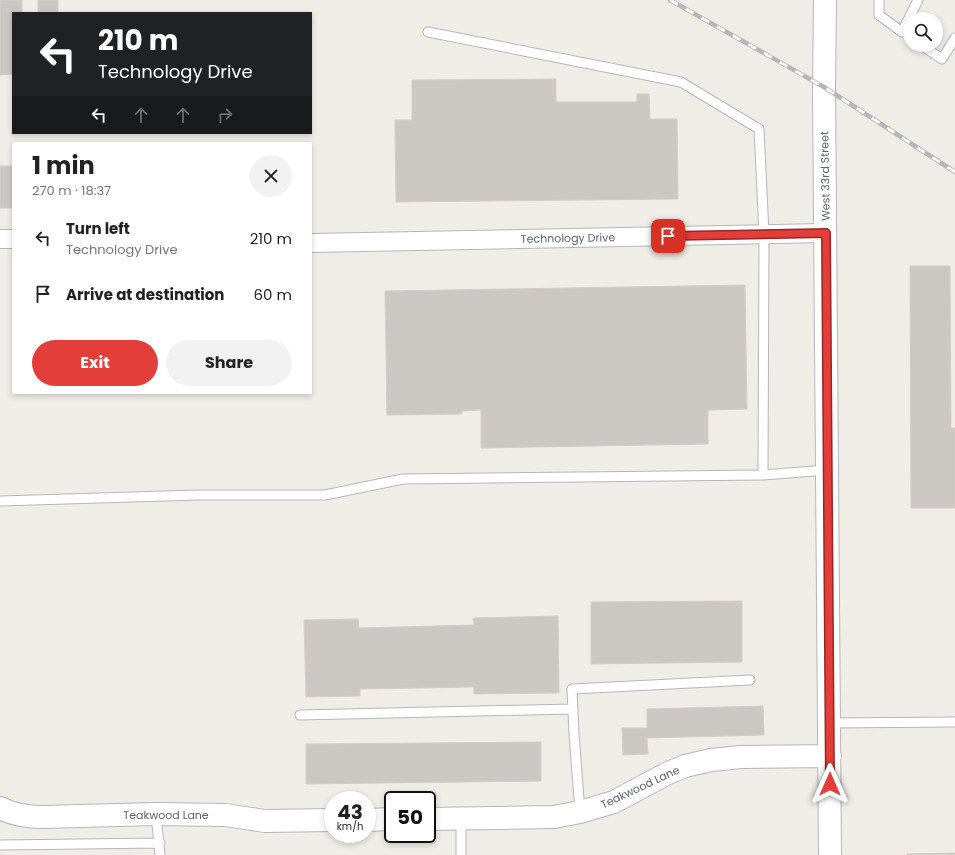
<!DOCTYPE html>
<meta charset="utf-8">
<style>
:root{--surface:#fff;--page:#f2f2f2;--text:#222;--muted:#767676;--accent:#e33e39}
body{margin:0;font-family:Poppins,sans-serif;background:var(--page);color:var(--text);height:100vh;display:flex;flex-direction:column;font-size:15px;white-space:nowrap}
*{box-sizing:border-box;margin:0}
p{font-size:13px;color:var(--muted)}
.icon{flex:none;width:22px;height:22px;fill:none;stroke:currentColor;stroke-width:2;stroke-linecap:round;stroke-linejoin:round}
.map{position:relative;flex:1;overflow:hidden}
.drawer{position:absolute;left:12px;top:142px;width:300px;height:252px;display:flex;flex-direction:column;background:var(--surface);border-radius:0px;box-shadow:0 2px 6px #0003}
.drawer>*{flex:none}
.banner{position:absolute;left:12px;top:12px;width:300px;height:122px;border-radius:0px;box-shadow:0 2px 6px #0003;background:#202124;color:#fff;overflow:hidden}
.fabs{position:absolute;left:903px;top:12px;display:grid;gap:8px}
.fabs a{display:grid;place-items:center;width:40px;height:40px;border-radius:50%;background:var(--surface);box-shadow:0 2px 6px #0003;font-size:20px}
.speed{position:absolute;left:324px;top:791px;display:flex;gap:8px;font-size:20px;font-weight:700;text-align:center}
.speed>*{display:grid;place-content:center;width:52px;height:52px;border-radius:50%;background:var(--surface);box-shadow:0 2px 6px #0003;line-height:1}
.speed small{font-size:10px;font-weight:400}
.speed .limit{border:2px solid #111;border-radius:6px;background:#fff;color:#111}
.pin{position:absolute;display:grid;place-items:center;width:34px;height:34px;color:#fff;margin:-17px;border-radius:8px;box-shadow:0 2px 6px #0006}
.me{position:absolute;width:44px;margin:-22px;rotate:0deg;stroke-linejoin:round;filter:drop-shadow(0 0 3px #0008)}
.turn{display:flex;align-items:center;gap:14px;height:84px;padding:0 20px;font-size:18px}
.turn .icon{width:52px;height:52px;stroke-width:2.5}
.turn b{display:block;font-size:28px;line-height:34px}
.lanes{display:flex;align-items:center;height:38px;padding:0 20px;background:#0003;justify-content:center;gap:20px;direction:ltr}
.lanes .off{opacity:.35}
.round{display:grid;place-items:center;flex:none;width:42px;height:42px;border-radius:21px;background:var(--page)}
.summary{display:flex;align-items:center;justify-content:space-between;height:68px;padding:0 20px}
h1{font-size:24px;font-weight:700;line-height:30px}
.action{display:flex;gap:8px;margin-top:auto;padding:8px 20px}
.action a{flex:1;height:46px;border-radius:24px;background:var(--accent);color:#fff;font-size:16px;font-weight:700;line-height:46px;text-align:center}
.action a+a{background:var(--page);color:var(--text)}
ul{padding:0;list-style:none}
li{display:flex;align-items:center;gap:12px;height:56px;padding:0 20px}
li div{flex:1}
li b{display:block;font-size:15px}
li em{font-style:normal}
.map>svg:first-child{display:block}
.building{fill:#cbc8c4;stroke:#d4cfc5}
.lines{fill:none;stroke-linecap:round;stroke-linejoin:round}
.lane-casing{stroke:#b4b7bb;stroke-width:11}
.street-casing{stroke:#b4b7bb;stroke-width:20}
.secondary-casing{stroke:#b3b6bb;stroke-width:24}
.lane{stroke:#fff;stroke-width:9}
.street{stroke:#fff;stroke-width:18}
.secondary{stroke:#fff;stroke-width:22}
.rail-casing{stroke:#b5b6b6;stroke-width:4.5}
.rail{stroke:#fff;stroke-width:3;stroke-dasharray:9;stroke-linecap:butt}
.route-casing{stroke:#942825;stroke-width:10}
.route{stroke:#e33e39;stroke-width:7}
.labels{text-anchor:middle;stroke-width:3.5;stroke-linejoin:round;paint-order:stroke}
.street-label{font-size:11px;fill:#5e6266;stroke:#fff}
</style>
<div class="map">
<svg width="955" height="855" viewBox="0 0 955 855">
<rect width="100%" height="100%" fill="#f0ede7"/>
<path class="building" d="M0 0H22V13H13V74L0 75Z
M38 0H58V12H38Z
M556 79V102H637V94H649L650 119H677L678 199 396 202 395 120H412V80Z
M0 166H13V208H0Z
M910 266H950L951 428H955V508H911Z
M745 285 747 409 708 410V444L481 448V410L462 411V414L387 415 385 291Z
M742 601V662L591 664V602Z
M558 616 559 693 474 694V687L360 689V696L306 697 304 620 358 619 359 628 474 625 473 618Z
M763 706 764 735 647 738 648 754 623 755 622 728H647V709Z
M541 742V781L306 784V744Z
M955 853V855H907V854Z"/>
<g class="lines">
<g class="lane-casing">
<path id="lane" d="M879 0V15L902 32 918 0
M428 32 681 82 759 129 764 234 763 475
M921 45 942 59 955 38
M0 501 198 495H325L403 479 763 475 827 470
M300 715 572 709
M829 723 955 722
M580 812 574 734 572 689 750 680
M156 814 160 855
M461 818V855
M0 845 160 843"/>
</g>
<g class="street-casing">
<path id="street" d="M0 239H13
M311 243 825 233"/>
</g>
<g class="secondary-casing">
<path id="secondary" d="M825 0 824 87 830 855
M0 808C14 815 27 817 42 817L156 814 225 815 265 821 333 820
M427 819 554 817 580 812 614 802 666 774 685 766 711 760 741 757 830 756
M367 820 393 819"/>
</g>
<use href="#lane" class="lane"/>
<use href="#street" class="street"/>
<use href="#secondary" class="secondary"/>
<g class="rail-casing">
<path id="rail" d="M670 0 824 87 955 172"/>
</g>
<use href="#rail" class="rail"/>
</g>
<g class="lines">
<g class="route-casing">
<path id="route" d="M668 236 826 233 830 784"/>
</g>
<use href="#route" class="route"/>
</g>
<g class="labels">
<g class="street-label">
<text transform="translate(825 176) rotate(-91)" y="4">West 33rd Street</text>
<text transform="translate(568 238) rotate(-1)" y="4">Technology Drive</text>
<text transform="translate(640 787) rotate(-25)" y="4">Teakwood Lane</text>
<text x="166" y="819">Teakwood Lane</text>
</g>
</g>
</svg>
<div class="fabs">
<a><svg class="icon" aria-label="search" viewBox="0 0 24 24"><circle cx="10" cy="10" r="6"/><path d="M15 15l6 6"/></svg></a>
</div>
<div class="speed"><div>43<small>km/h</small></div><div class="limit">50</div></div>
<div class="pin" style="left:668px;top:236px;background:#d93025"><svg class="icon" aria-label="arrive" viewBox="0 0 24 24"><path d="M6 21V4h12l-3 4 3 4H6"/></svg></div>
<svg class="me" style="left:830px;top:784px" viewBox="-20 -20 40 40"><path d="M0-17L14 15 0 8-14 15z" fill="#e33e39" stroke="#fff" stroke-width="4"/></svg>
<div class="banner">
<div class="turn"><svg class="icon" aria-label="left" viewBox="0 0 24 24"><path d="M17 20v-9H6M10 6l-5 5 5 5"/></svg><div><b>210 m</b>Technology Drive</div></div>
<div class="lanes"><svg class="icon" aria-label="left" viewBox="0 0 24 24"><path d="M17 20v-9H6M10 6l-5 5 5 5"/></svg><svg class="icon off" aria-label="ahead" viewBox="0 0 24 24"><path d="M12 20V5M6 11l6-6 6 6"/></svg><svg class="icon off" aria-label="ahead" viewBox="0 0 24 24"><path d="M12 20V5M6 11l6-6 6 6"/></svg><svg class="icon off" aria-label="right" viewBox="0 0 24 24"><path d="M7 20v-9h11M14 6l5 5-5 5"/></svg></div>
</div>
<section class="drawer">
<div class="summary"><div><h1>1 min</h1><p>270 m · 18:37</p></div><a class="round"><svg class="icon" aria-label="close" viewBox="0 0 24 24"><path d="M6 6l12 12M18 6L6 18"/></svg></a></div>
<ul>
<li><svg class="icon" aria-label="left" viewBox="0 0 24 24"><path d="M17 20v-9H6M10 6l-5 5 5 5"/></svg><div><b>Turn left</b><p>Technology Drive</p></div><em>210 m</em></li>
<li><svg class="icon" aria-label="arrive" viewBox="0 0 24 24"><path d="M6 21V4h12l-3 4 3 4H6"/></svg><div><b>Arrive at destination</b></div><em>60 m</em></li>
</ul>
<div class="action"><a>Exit</a><a>Share</a></div>
</section>
</div>
